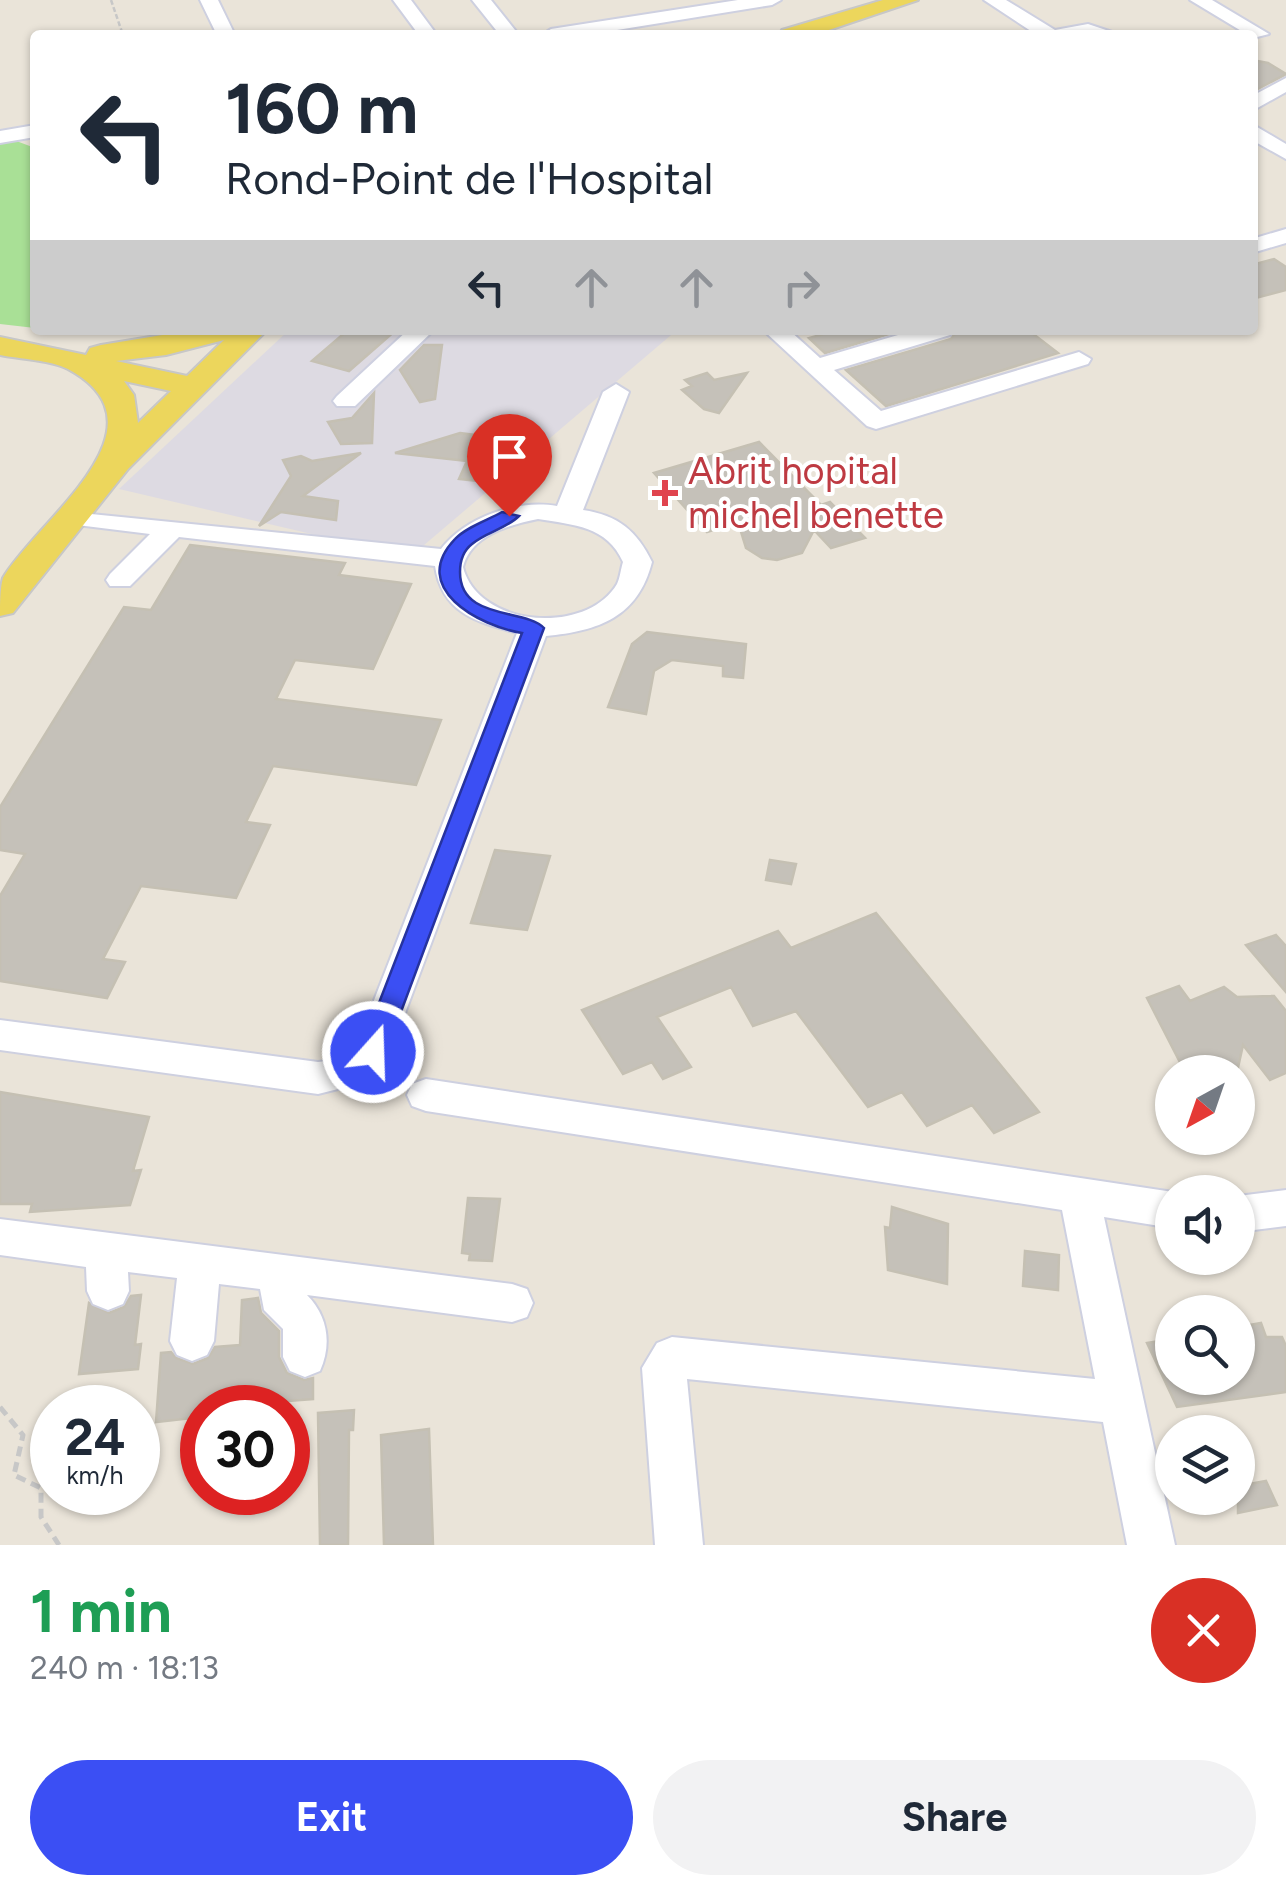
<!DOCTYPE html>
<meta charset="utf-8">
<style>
:root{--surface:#fff;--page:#f2f2f3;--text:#1f2937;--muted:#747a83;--accent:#3b4ff4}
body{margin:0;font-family:Figtree,sans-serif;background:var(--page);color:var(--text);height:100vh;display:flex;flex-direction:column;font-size:38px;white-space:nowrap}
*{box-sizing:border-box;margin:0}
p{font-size:32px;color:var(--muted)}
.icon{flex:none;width:55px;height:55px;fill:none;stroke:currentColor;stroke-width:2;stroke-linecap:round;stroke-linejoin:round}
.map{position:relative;height:1545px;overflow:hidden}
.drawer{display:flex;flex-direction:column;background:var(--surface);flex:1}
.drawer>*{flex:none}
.top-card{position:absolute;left:30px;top:30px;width:1228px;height:305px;border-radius:10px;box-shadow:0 2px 8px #0004;background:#fff;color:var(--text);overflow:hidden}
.needle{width:65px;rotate:220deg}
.fabs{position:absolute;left:1155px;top:1055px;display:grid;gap:20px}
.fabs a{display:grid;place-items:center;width:100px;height:100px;border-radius:50%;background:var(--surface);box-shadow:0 2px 8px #0004;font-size:50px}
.speed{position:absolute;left:30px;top:1385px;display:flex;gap:20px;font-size:50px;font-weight:700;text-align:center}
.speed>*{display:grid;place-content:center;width:130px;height:130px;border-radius:50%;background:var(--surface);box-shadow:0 2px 8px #0004;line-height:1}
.speed small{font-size:25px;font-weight:400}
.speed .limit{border:15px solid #d22;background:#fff;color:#111}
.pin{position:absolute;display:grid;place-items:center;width:85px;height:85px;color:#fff;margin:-102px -42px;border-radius:50% 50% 50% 0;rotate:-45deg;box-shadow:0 0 10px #0007}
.pin .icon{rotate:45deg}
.me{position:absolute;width:110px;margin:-55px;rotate:20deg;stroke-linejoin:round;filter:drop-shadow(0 0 8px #0008)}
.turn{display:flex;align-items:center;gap:35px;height:210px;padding:0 30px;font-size:45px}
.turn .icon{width:130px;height:130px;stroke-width:2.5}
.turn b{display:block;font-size:70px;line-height:85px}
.lanes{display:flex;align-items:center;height:95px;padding:0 30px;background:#0003;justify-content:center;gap:50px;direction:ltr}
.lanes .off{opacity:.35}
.round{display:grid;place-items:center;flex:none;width:105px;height:105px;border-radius:52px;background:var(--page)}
.overview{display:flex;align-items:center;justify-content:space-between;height:170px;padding:0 30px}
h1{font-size:60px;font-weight:700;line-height:75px;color:#1e9e55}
.button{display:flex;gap:20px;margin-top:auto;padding:20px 30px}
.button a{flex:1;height:115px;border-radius:60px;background:var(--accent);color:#fff;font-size:40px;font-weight:700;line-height:115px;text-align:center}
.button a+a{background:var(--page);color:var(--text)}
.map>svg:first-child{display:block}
.industrial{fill:#dddae2}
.green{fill:#a9e096}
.building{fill:#c5c1b9;stroke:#c5c0b3;stroke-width:2.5}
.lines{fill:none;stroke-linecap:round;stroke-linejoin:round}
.minor-casing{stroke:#ced0e0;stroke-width:4}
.major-casing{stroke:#c7c7c7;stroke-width:4}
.path-far1{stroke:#c7c7c7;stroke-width:2.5;stroke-dasharray:5 2.5;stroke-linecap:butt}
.path{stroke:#c7c7c7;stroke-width:5;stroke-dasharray:10 6;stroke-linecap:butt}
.minor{fill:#fff;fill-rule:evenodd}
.major{fill:#ecd65c;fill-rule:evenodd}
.route{fill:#3b4ff4;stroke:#26339f;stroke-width:2.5}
.health-dot{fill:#e0444e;stroke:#fff;stroke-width:4}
.labels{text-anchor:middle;stroke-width:8;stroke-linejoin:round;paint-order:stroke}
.health-label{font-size:38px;fill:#be3a42;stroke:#fff;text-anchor:start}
</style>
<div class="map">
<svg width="1286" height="1545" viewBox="0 0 1286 1545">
<rect width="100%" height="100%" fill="#eae4d9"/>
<path class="industrial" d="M289 330H677L410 557 119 489Z"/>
<path class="green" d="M11 139 35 148V328L0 324V142Z"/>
<path class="building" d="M1252 60 1268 63 1286 74 1252 92Z
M1274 259 1286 267V290L1252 299V265Z
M348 330H396L349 371 312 361Z
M838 330H902L825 353 809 338Z
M957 330H1028L1058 353 886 406 846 370 951 339Z
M424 345H442L435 399 420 402 400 370Z
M707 373 714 380 747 373 719 413 704 409 682 390 692 386 685 380Z
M374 393 372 443 341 444 328 422 352 418Z
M460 433 538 443 543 471 517 485 511 499 494 495 496 483 459 479 467 461 395 453Z
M759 442 821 505 830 502 865 538 831 548 814 530 802 553 777 560 762 558 746 548 738 522 707 532 654 473Z
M361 453 303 496 338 501 336 520 281 512 259 526 291 476 283 460 301 456 312 461Z
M190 545 345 563 339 575 411 584 373 669 295 660 276 699 441 720 416 785 273 766 246 822 270 825 236 898 141 886 103 959 125 962 107 998 0 981V896L25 854 0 850V807L124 607 151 610Z
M647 632 746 644 743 678 723 676V666L672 660 654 671 646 714 608 707 632 644Z
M495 850 550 856 527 930 471 923Z
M770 860 796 864 791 884 766 880Z
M876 913 1039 1112 994 1133 972 1105 927 1126 902 1092 868 1107 796 1011 753 1026 731 987 657 1017 691 1067 663 1079 652 1062 623 1074 582 1010 778 931 791 948Z
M1276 935 1286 946V992L1246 945Z
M1179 986 1190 1001 1224 987 1237 997 1274 996 1286 1011V1073L1270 1080 1243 1045 1237 1072H1185L1147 998Z
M0 1092 149 1117 133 1171 141 1170 130 1205 30 1212 32 1204H0Z
M468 1198 500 1199 492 1261 469 1260 470 1254 462 1253Z
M892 1207 948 1224 947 1284 888 1270 885 1227 890 1228Z
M1025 1251 1059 1255 1058 1290 1023 1286Z
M141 1295 135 1345 141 1344 138 1369 79 1374 89 1303 109 1313 124 1307 131 1296Z
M258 1298 261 1313 279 1331V1357L287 1373 304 1380 313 1378V1399L276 1402V1396L230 1401 229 1408H202V1417L156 1422 161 1353 171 1352 176 1358 193 1364 208 1358 215 1347 240 1345 242 1300Z
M1261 1323 1266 1337H1282L1286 1346V1392L1177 1407 1147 1343 1172 1339V1378H1238V1327Z
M354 1410 353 1430H349L348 1545H320L318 1413Z
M429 1429 433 1545H384L381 1435Z
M1266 1481 1277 1505 1238 1513V1486Z"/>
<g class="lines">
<g class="minor-casing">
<path id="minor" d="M200 0H218L235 35H217Z
M393 0H411L437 35H419Z
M472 0H491L519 35H500Z
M738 0H781L772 5 586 35H542L551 29Z
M984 0H1006L1055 30 1088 24 1121 35H1037Z
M1190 0H1212L1269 34 1253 38Z
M1286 78V92L1252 111V96Z
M1252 124 1286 144V159L1252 140Z
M35 125V137L0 143V131Z
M1286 229V243L1252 253V239Z
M408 330H434L355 406H337L333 401 337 396Z
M763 330H789L820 358 915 330H953L950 335 834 370 881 411 1079 352 1091 359 1088 364 876 429 867 426Z
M616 384 629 392 583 510C618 515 637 531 652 562 638 617 599 631 546 636L386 1064 362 1083 318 1094 0 1050V1020L318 1062 336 1060 357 1044 517 633C476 622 442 613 435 566L179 537 130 586H110L106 580 110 574 150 534 61 523 57 517 61 511 441 549C466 517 517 499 557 506L603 392ZM538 519C574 525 607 526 623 562 621 568 620 578 617 584 586 636 478 627 463 567 471 535 509 525 538 519Z
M426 1079 1173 1192 1172 1228 1104 1217 1175 1545H1127L1103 1422 687 1379 703 1545H655L642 1368 657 1343 672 1337 1095 1379 1062 1210 426 1111 412 1106 407 1095 412 1084Z
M1286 1190V1226L1238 1232V1196Z
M0 1219 512 1284 527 1289 533 1303 527 1317 512 1322 307 1295C328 1316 332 1344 320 1371L305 1377 290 1371 283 1357V1329L264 1310 260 1289 219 1284 214 1341 207 1355 192 1361 177 1355 170 1341 177 1278 128 1272 129 1291 123 1304 108 1310 93 1304 87 1291 86 1267 0 1255Z"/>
</g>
<g class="major-casing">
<path id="major" d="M883 0H918L814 35H779L782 30Z
M193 330H267L128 469 13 613 0 616C0 605 0 588 3 578 36 521 175 427 68 369 50 360 20 359 0 355V337L86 355 90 348 101 345ZM224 340 187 376 116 361 166 355ZM124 381 171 391 138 423 134 395Z"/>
</g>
<path class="path-far1" d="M111 0 123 35"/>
<path class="path" d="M0 1407 23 1435 14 1475 41 1488V1517L59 1545"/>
<use href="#minor" class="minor"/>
<use href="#major" class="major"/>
</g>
<path class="route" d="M502 512 519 516C506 529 486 532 472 544 463 551 460 562 460 572 460 621 525 608 544 628L386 1052 373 1063 360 1052 522 633C479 626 408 588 455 539 466 527 488 520 502 512Z"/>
<path class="health-dot" d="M660 478h10v10h10v10h-10v10h-10v-10h-10v-10h10z"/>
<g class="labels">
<g class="health-label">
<text x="688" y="484">Abrit hopital<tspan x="688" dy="44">michel benette</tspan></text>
</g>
</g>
</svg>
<div class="fabs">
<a><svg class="needle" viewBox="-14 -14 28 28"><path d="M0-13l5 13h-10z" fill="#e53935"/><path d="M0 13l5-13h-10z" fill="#747a83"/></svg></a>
<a><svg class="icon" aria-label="sound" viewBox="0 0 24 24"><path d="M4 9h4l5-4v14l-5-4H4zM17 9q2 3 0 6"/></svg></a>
<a><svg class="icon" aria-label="search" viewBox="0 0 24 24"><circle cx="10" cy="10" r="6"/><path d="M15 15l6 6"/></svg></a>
<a><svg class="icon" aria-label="layers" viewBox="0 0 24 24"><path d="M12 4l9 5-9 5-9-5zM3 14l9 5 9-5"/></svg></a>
</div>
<div class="speed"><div>24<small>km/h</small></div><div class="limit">30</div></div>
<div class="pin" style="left:509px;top:516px;background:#d93025"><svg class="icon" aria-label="arrive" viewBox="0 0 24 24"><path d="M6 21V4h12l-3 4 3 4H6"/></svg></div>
<svg class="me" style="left:373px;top:1052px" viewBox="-20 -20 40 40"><circle r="17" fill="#3b4ff4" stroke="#fff" stroke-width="3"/><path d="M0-11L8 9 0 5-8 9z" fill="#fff"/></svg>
<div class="top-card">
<div class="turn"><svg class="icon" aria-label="left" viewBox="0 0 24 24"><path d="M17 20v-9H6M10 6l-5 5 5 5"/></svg><div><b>160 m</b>Rond-Point de l'Hospital</div></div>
<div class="lanes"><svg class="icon" aria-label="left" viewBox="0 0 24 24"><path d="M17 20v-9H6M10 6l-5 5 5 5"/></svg><svg class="icon off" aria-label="ahead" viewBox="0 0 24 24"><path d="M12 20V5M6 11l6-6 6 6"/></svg><svg class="icon off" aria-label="ahead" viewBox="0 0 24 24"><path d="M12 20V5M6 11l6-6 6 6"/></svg><svg class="icon off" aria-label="right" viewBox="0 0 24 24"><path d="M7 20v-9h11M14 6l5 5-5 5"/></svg></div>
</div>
</div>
<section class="drawer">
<div class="overview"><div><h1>1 min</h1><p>240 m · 18:13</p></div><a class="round" style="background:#d93025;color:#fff"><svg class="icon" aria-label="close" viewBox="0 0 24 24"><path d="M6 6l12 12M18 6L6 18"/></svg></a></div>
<div class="button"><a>Exit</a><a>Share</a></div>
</section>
